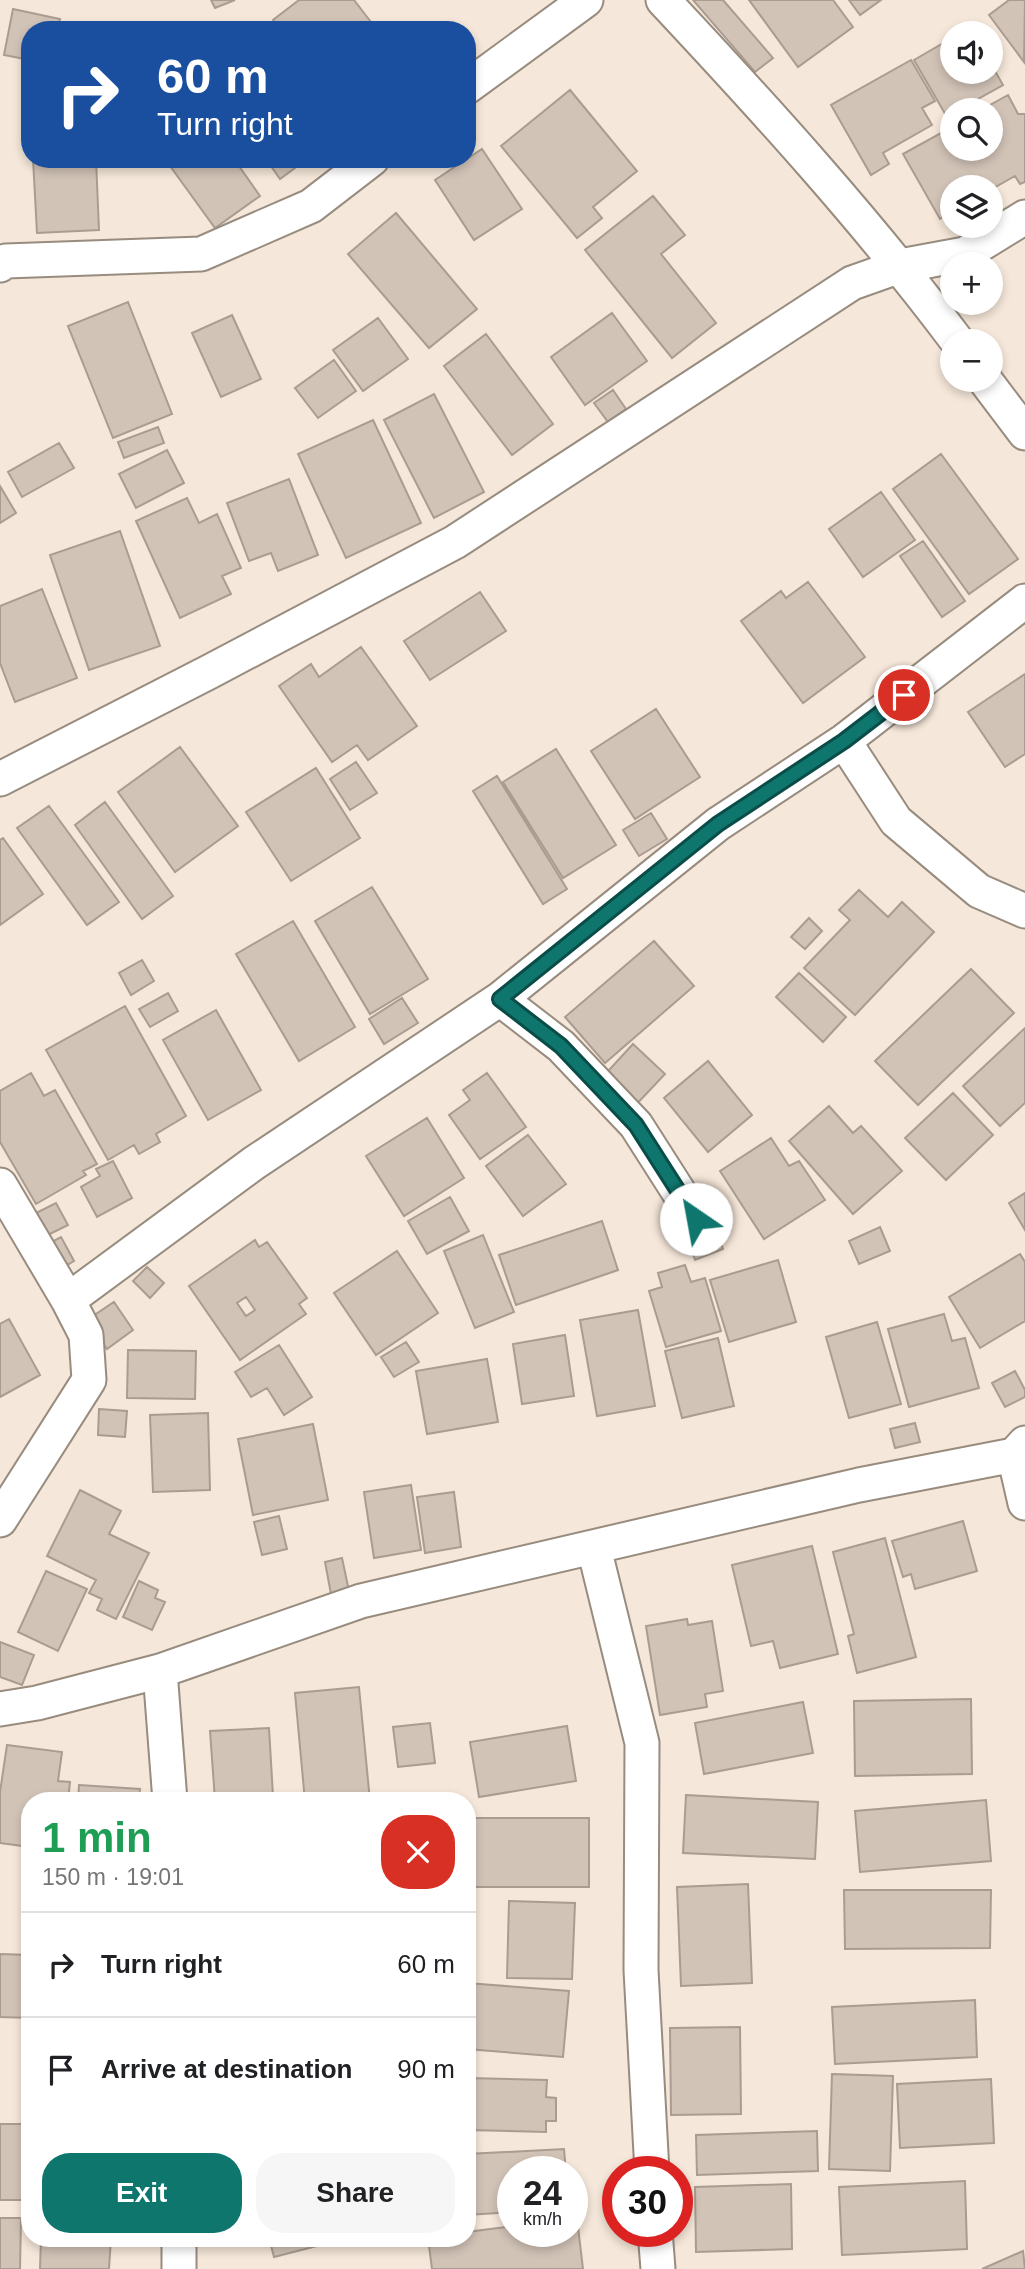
<!DOCTYPE html>
<meta charset="utf-8">
<style>
:root{--surface:#fff;--page:#f6f6f6;--text:#202124;--muted:#757577;--line:#e0e0e0;--accent:#0f766e}
body{margin:0;font-family:Helvetica,sans-serif;background:var(--page);color:var(--text);height:100vh;display:flex;flex-direction:column;font-size:26px;white-space:nowrap}
*{box-sizing:border-box;margin:0}
p{font-size:23px;color:var(--muted)}
.icon{flex:none;width:38px;height:38px;fill:none;stroke:currentColor;stroke-width:2;stroke-linecap:round;stroke-linejoin:round}
.map{position:relative;flex:1;overflow:hidden}
.drawer{position:absolute;left:21px;top:1792px;width:455px;height:455px;display:flex;flex-direction:column;background:var(--surface);border-radius:28px;box-shadow:0 4px 10px #0003}
.drawer>*{flex:none}
.banner{position:absolute;left:21px;top:21px;width:455px;height:147px;border-radius:28px;box-shadow:0 4px 10px #0003;background:#1a4fa0;color:#fff;overflow:hidden}
.buttons{position:absolute;left:940px;top:21px;display:grid;gap:14px}
.buttons a{display:grid;place-items:center;width:63px;height:63px;border-radius:50%;background:var(--surface);box-shadow:0 4px 10px #0003;font-size:35px}
.speed{position:absolute;left:497px;top:2156px;display:flex;gap:14px;font-size:35px;font-weight:700;text-align:center}
.speed>*{display:grid;place-content:center;width:91px;height:91px;border-radius:50%;background:var(--surface);box-shadow:0 4px 10px #0003;line-height:1}
.speed small{font-size:18px;font-weight:400}
.speed .limit{border:10px solid #d22;background:#fff;color:#111}
.pin{position:absolute;display:grid;place-items:center;width:60px;height:60px;color:#fff;margin:-30px;border:4px solid #fff;border-radius:50%;box-shadow:0 2px 7px #0007}
.me{position:absolute;width:77px;margin:-38px;rotate:327deg;stroke-linejoin:round;filter:drop-shadow(0 0 5px #0008)}
.turn{display:flex;align-items:center;gap:24px;height:147px;padding:0 21px;font-size:32px}
.turn .icon{width:91px;height:91px;stroke-width:2.5}
.turn b{display:block;font-size:49px;line-height:60px}
.round{display:grid;place-items:center;flex:none;width:74px;height:74px;border-radius:28px;background:var(--page)}
.headline{display:flex;align-items:center;justify-content:space-between;height:119px;padding:0 21px}
h1{font-size:42px;font-weight:800;line-height:52px;color:#1e9e55}
.cta{display:flex;gap:14px;margin-top:auto;padding:14px 21px}
.cta a{flex:1;height:80px;border-radius:28px;background:var(--accent);color:#fff;font-size:28px;font-weight:800;line-height:80px;text-align:center}
.cta a+a{background:var(--page);color:var(--text)}
ul{padding:0;list-style:none}
li{display:flex;align-items:center;gap:21px;height:105px;padding:0 21px;border-top:2px solid var(--line)}
li div{flex:1}
li b{display:block;font-size:26px}
li em{font-style:normal}
.map>svg:first-child{display:block}
.building{fill:#d2c3b7;stroke:#aa9c90;stroke-width:2;fill-rule:evenodd}
.lines{fill:none;stroke-linecap:round;stroke-linejoin:round}
.minor-casing{stroke:#988c7f;stroke-width:37}
.minor{stroke:#fff;stroke-width:33}
.route-casing{stroke:#0a4d48;stroke-width:18}
.route{stroke:#0f766e;stroke-width:12}
</style>
<div class="map">
<svg width="1025" height="2269" viewBox="0 0 1025 2269">
<rect width="100%" height="100%" fill="#f5e7d9"/>
<path class="building" d="M211 0H235L215 8Z
M299 0H354L374 26 369 30H281L273 20Z
M693 0H723L773 58 755 72Z
M749 0H833L853 27 798 67Z
M849 0H881L860 15Z
M1009 0H1025L1024 62 989 15Z
M13 9 60 19 58 30H30V60L4 55Z
M952 38V72H990V62L1003 85 958 110H952V114L947 117 914 60Z
M911 60 935 101 922 108 932 125 883 153 889 164 871 175 831 105Z
M570 90 637 171 593 207 602 218 577 238 501 146Z
M1008 95 1018 114H1025V182L1020 184 1015 176 990 190V187H952V212L940 219 903 154 952 127V149H990V110H981Z
M482 149 522 209 474 240 435 180Z
M33 159H96L99 230 37 233Z
M165 159H234L260 196 215 228Z
M266 159H307L280 179Z
M653 196 685 235 661 254 716 323 672 358 585 250Z
M396 213 477 309 429 348 348 254Z
M128 302 172 414 113 438 68 326Z
M612 313 647 361 585 405 551 357Z
M232 315 261 379 221 397 192 333Z
M378 318 408 359 363 391 333 350Z
M486 334 553 424 512 455 444 366Z
M334 360 356 391 318 418 295 388Z
M613 390 626 409 608 422 594 403Z
M434 394 484 492 434 518 384 420Z
M373 420 421 523 346 558 298 454Z
M158 427 164 443 124 458 118 442Z
M59 443 74 468 22 497 8 472Z
M167 450 184 483 136 508 119 474Z
M941 454 1018 559 969 594 893 489Z
M289 479 318 555 278 571 271 553 249 561 227 503Z
M0 486 16 513 0 523Z
M881 492 915 540 863 577 829 529Z
M187 498 199 523 217 514 241 568 222 576 231 594 180 618 136 521Z
M120 531 160 646 89 670 50 555Z
M923 541 965 601 942 617 900 556Z
M808 582 865 657 803 703 741 621 781 591 786 598Z
M42 589 77 678 15 702 0 663V606Z
M480 592 506 631 430 680 404 641Z
M361 647 417 726 368 760 357 745 332 762 279 686 311 664 319 677Z
M1025 674V754L1005 767 968 712Z
M656 709 700 777 635 819 591 751Z
M180 747 238 826 175 872 118 792Z
M556 749 616 845 563 878 503 782Z
M356 762 377 793 350 810 330 779Z
M316 768 360 838 291 881 246 812Z
M497 776 567 889 543 904 473 791Z
M105 802 173 896 142 919 75 825Z
M49 806 119 902 87 925 17 828Z
M651 813 667 839 639 856 623 830Z
M3 838 43 894 0 925V840Z
M372 887 428 979 370 1014 315 921Z
M859 890 888 917 902 902 934 932 855 1015 804 968 850 920 839 910Z
M809 918 822 931 805 949 791 937Z
M293 921 355 1027 299 1061 236 954Z
M654 941 694 986 605 1063 565 1017Z
M142 960 154 981 131 995 119 973Z
M971 969 1014 1013 918 1105 875 1061Z
M799 973 846 1017 823 1042 776 997Z
M168 993 178 1011 150 1027 139 1009Z
M402 998 418 1023 384 1044 369 1019Z
M125 1006 186 1116 156 1134 160 1142 139 1154 134 1145 108 1160 46 1050Z
M216 1010 261 1090 208 1120 163 1040Z
M1025 1028V1103L1000 1126 963 1086Z
M633 1044 665 1074 631 1110 599 1081Z
M708 1061 752 1115 708 1152 664 1098Z
M31 1073 44 1096 55 1090 97 1164 83 1171 86 1175 36 1204 0 1142V1091Z
M487 1073 526 1127 480 1159 449 1115 470 1100 463 1090Z
M953 1093 993 1135 946 1180 905 1138Z
M829 1106 853 1133 861 1126 902 1171 853 1214 789 1141Z
M427 1118 464 1178 404 1216 366 1156Z
M528 1135 566 1184 523 1216 486 1166Z
M771 1138 789 1166 799 1161 825 1200 764 1239 720 1171Z
M113 1161 132 1198 97 1217 81 1187 100 1176 96 1169Z
M1025 1193V1230L1009 1203Z
M450 1197 469 1231 427 1254 408 1221Z
M56 1203 68 1225 42 1238 30 1216Z
M602 1221 618 1270 516 1305 499 1255Z
M712 1221 723 1249 695 1260 685 1231Z
M880 1227 890 1251 859 1264 849 1241Z
M483 1235 514 1312 475 1328 444 1251Z
M61 1237 74 1261 59 1270 46 1245Z
M255 1240 259 1247 267 1242 307 1298 299 1304 306 1314 240 1360 189 1286ZM246 1297 255 1310 246 1316 237 1303Z
M397 1251 438 1313 376 1355 334 1293Z
M1020 1254 1025 1262V1321L980 1348 949 1297Z
M778 1260 796 1322 729 1342 710 1280Z
M685 1265 691 1282 705 1278 721 1331 666 1347 649 1291 662 1287 658 1273Z
M147 1267 164 1283 150 1298 133 1281Z
M114 1302 133 1330 107 1349 87 1320Z
M638 1310 655 1406 597 1416 580 1320Z
M944 1314 952 1341 965 1338 979 1388 909 1407 888 1329Z
M9 1319 40 1375 0 1397V1324Z
M877 1322 901 1404 849 1418 826 1337Z
M565 1335 574 1396 522 1404 513 1344Z
M718 1338 734 1406 682 1418 665 1351Z
M406 1342 419 1362 394 1377 381 1357Z
M279 1345 312 1397 284 1415 267 1388 251 1397 235 1372Z
M128 1350 196 1351 195 1399 127 1398Z
M487 1359 498 1422 427 1434 416 1371Z
M1015 1371 1025 1390V1397L1005 1407 992 1383Z
M99 1409 127 1411 125 1437 98 1435Z
M208 1413 210 1490 153 1492 150 1415Z
M915 1423 920 1442 895 1448 890 1429Z
M313 1424 328 1500 253 1515 238 1439Z
M411 1485 421 1550 374 1558 364 1492Z
M80 1490 121 1511 109 1534 149 1553 116 1619 97 1610 102 1599 89 1593 96 1580 47 1556Z
M454 1492 461 1547 425 1553 417 1497Z
M279 1516 287 1549 262 1555 254 1522Z
M963 1521 977 1571 915 1589 911 1574 903 1577 892 1541Z
M885 1538 916 1657 857 1673 848 1636 854 1634 833 1552Z
M812 1546 838 1654 780 1668 773 1641 751 1646 732 1565Z
M342 1558 349 1591 331 1594 325 1562Z
M46 1571 87 1589 58 1651 18 1632Z
M139 1581 158 1590 155 1598 165 1602 152 1630 123 1617Z
M687 1619 688 1625 712 1621 723 1691 705 1694 707 1707 660 1715 646 1626Z
M0 1642 34 1655 22 1685 0 1677Z
M359 1687 370 1801H305L295 1693Z
M971 1699 972 1774 855 1776 854 1701Z
M803 1702 813 1753 704 1774 695 1723Z
M430 1723 435 1763 398 1767 393 1727Z
M567 1726 576 1781 479 1797 470 1742Z
M269 1728 273 1796 215 1800 210 1731Z
M7 1745 62 1752 58 1781 70 1782 68 1801H30V1847L0 1843V1792Z
M79 1785 140 1789 139 1801H78Z
M686 1795 818 1802 815 1859 683 1853Z
M986 1800 991 1861 860 1872 855 1811Z
M467 1818H589V1887H467Z
M748 1884 752 1983 681 1986 677 1887Z
M844 1890H991L990 1948 845 1949Z
M509 1901 575 1903 572 1979 507 1978Z
M0 1954 30 1955V2018L0 2017Z
M467 1983 569 1991 563 2057 467 2049Z
M975 2000 977 2057 835 2064 832 2007Z
M740 2027 741 2114 671 2115 670 2028Z
M832 2074 893 2076 890 2171 829 2169Z
M467 2078 547 2080 546 2097 556 2098V2121H546V2132L467 2130Z
M991 2079 994 2143 900 2148 897 2084Z
M0 2124H30V2200H0Z
M817 2131 818 2171 697 2175 696 2135Z
M564 2149 566 2172H513V2212L467 2215V2154Z
M965 2181 967 2249 842 2255 839 2187Z
M791 2184 792 2249 696 2252 695 2187Z
M0 2218H21L20 2269H0Z
M577 2218 583 2269H432L428 2238H467V2232L513 2226V2231H572V2219Z
M41 2238H111L109 2269H40Z
M269 2238H348L274 2257Z
M1023 2251 1025 2269H982Z"/>
<g class="lines">
<g class="minor-casing">
<path id="minor" d="M663 0C766 110 867 221 957 341
M467 87 586 0
M0 265 6 261 201 254 311 206 372 159
M985 380 1025 433
M844 741 896 821 979 891 1025 911
M0 779 209 672 455 542 852 283 900 266 965 254 1025 217
M500 999 561 1046 636 1125 696 1219
M0 1185 68 1300 86 1335 89 1380 0 1520
M68 1300 254 1163 500 999 718 824 844 741 1025 601
M1014 1455 1025 1503
M594 1548 642 1743 641 1970 652 2172
M160 1671 170 1801
M0 1709 37 1703 160 1671 361 1601 859 1485 1014 1455 1025 1443
M655 2231 658 2269
M179 2269V2238"/>
</g>
<use href="#minor" class="minor"/>
</g>
<g class="lines">
<g class="route-casing">
<path id="route" d="M696 1219 636 1125 561 1046 500 999 718 824 844 741 904 695"/>
</g>
<use href="#route" class="route"/>
</g>
</svg>
<div class="buttons">
<a><svg class="icon" aria-label="sound" viewBox="0 0 24 24"><path d="M4 9h4l5-4v14l-5-4H4zM17 9q2 3 0 6"/></svg></a>
<a><svg class="icon" aria-label="search" viewBox="0 0 24 24"><circle cx="10" cy="10" r="6"/><path d="M15 15l6 6"/></svg></a>
<a><svg class="icon" aria-label="layers" viewBox="0 0 24 24"><path d="M12 4l9 5-9 5-9-5zM3 14l9 5 9-5"/></svg></a>
<a>+</a>
<a>−</a>
</div>
<div class="speed"><div>24<small>km/h</small></div><div class="limit">30</div></div>
<div class="pin" style="left:904px;top:695px;background:#d93025"><svg class="icon" aria-label="arrive" viewBox="0 0 24 24"><path d="M6 21V4h12l-3 4 3 4H6"/></svg></div>
<svg class="me" style="left:696px;top:1219px" viewBox="-20 -20 40 40"><circle r="19" fill="#fff"/><path d="M0-13L10 11 0 6-10 11z" fill="#0f766e"/></svg>
<div class="banner">
<div class="turn"><svg class="icon" aria-label="right" viewBox="0 0 24 24"><path d="M7 20v-9h11M14 6l5 5-5 5"/></svg><div><b>60 m</b>Turn right</div></div>
</div>
<section class="drawer">
<div class="headline"><div><h1>1 min</h1><p>150 m · 19:01</p></div><a class="round" style="background:#d93025;color:#fff"><svg class="icon" aria-label="close" viewBox="0 0 24 24"><path d="M6 6l12 12M18 6L6 18"/></svg></a></div>
<ul>
<li><svg class="icon" aria-label="right" viewBox="0 0 24 24"><path d="M7 20v-9h11M14 6l5 5-5 5"/></svg><div><b>Turn right</b></div><em>60 m</em></li>
<li><svg class="icon" aria-label="arrive" viewBox="0 0 24 24"><path d="M6 21V4h12l-3 4 3 4H6"/></svg><div><b>Arrive at destination</b></div><em>90 m</em></li>
</ul>
<div class="cta"><a>Exit</a><a>Share</a></div>
</section>
</div>
